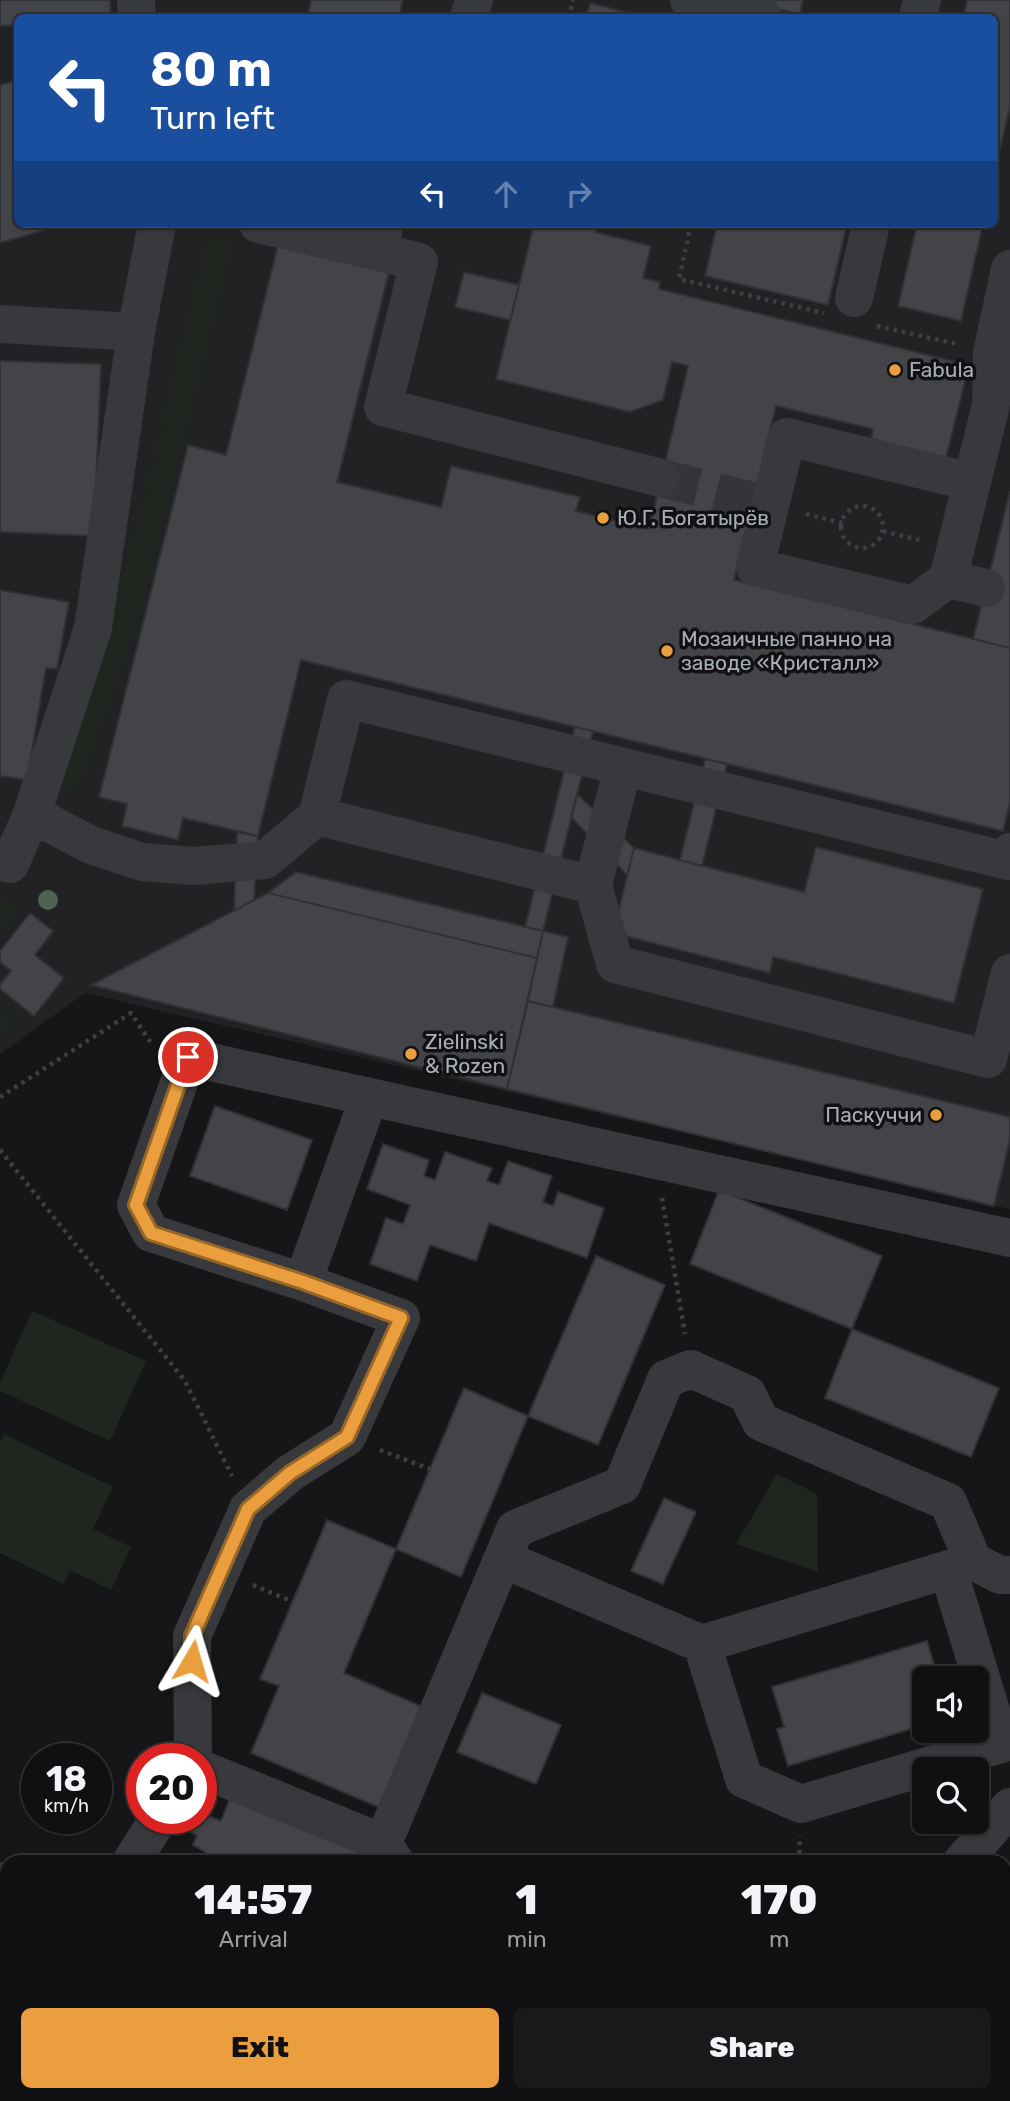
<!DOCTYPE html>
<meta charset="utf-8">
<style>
:root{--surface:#101012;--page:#19191b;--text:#f1f3f6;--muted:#9c9d9f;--line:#303032;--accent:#ea9e3d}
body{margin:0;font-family:Rubik,sans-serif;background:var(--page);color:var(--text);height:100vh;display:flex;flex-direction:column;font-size:26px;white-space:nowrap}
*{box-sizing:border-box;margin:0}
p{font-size:23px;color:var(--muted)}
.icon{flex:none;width:38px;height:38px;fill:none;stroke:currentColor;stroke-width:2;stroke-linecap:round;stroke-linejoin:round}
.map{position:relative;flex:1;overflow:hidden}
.panel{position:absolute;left:0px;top:1855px;width:1012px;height:247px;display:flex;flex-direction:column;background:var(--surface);border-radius:21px 21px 0 0;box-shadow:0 2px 5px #0004,0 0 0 2px var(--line)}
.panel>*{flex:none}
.guide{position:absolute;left:14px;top:14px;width:984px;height:214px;border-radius:10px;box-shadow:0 2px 5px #0004,0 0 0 2px var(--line);background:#1a4fa0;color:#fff;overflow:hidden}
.fabs{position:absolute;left:912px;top:1666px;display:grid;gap:14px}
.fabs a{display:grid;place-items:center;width:77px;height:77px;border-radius:10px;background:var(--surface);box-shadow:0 2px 5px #0004,0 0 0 2px var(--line);font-size:35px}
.speed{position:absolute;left:21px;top:1743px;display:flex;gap:14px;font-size:35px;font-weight:700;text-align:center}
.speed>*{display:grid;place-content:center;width:91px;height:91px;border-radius:50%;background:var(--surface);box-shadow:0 2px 5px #0004,0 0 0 2px var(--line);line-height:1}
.speed small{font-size:18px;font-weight:400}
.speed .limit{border:10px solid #d22;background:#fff;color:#111}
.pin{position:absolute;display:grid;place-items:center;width:60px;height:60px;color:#fff;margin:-30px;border:4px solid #fff;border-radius:50%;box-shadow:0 2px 7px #0007}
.me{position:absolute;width:77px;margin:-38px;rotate:7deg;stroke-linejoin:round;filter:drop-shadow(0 0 5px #0008)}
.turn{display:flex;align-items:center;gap:24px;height:147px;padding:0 21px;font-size:32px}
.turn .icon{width:91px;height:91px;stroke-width:2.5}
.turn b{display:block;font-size:49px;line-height:60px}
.lanes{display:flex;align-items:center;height:66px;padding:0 21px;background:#0003;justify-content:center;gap:35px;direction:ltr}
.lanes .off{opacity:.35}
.eta{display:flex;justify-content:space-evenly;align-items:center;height:119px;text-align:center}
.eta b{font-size:42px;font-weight:800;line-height:49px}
.cta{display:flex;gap:14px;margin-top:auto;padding:14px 21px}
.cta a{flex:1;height:80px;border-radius:10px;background:var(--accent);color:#111;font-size:28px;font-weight:800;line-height:80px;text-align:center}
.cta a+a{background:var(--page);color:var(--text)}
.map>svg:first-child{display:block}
.built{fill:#222225;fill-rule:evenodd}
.green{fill:#1e261f}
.building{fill:#434448;stroke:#303134;stroke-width:2}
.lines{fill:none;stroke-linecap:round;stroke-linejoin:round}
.minor-tunnel{stroke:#333538;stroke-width:38;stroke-dasharray:38 19;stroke-linecap:butt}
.path{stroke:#3d4044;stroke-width:4.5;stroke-dasharray:3.5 5;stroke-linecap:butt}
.minor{stroke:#37393d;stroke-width:38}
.tram{stroke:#4a4d52;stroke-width:2}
.tree{fill:#516252}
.route-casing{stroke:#986728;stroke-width:18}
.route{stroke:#ea9e3d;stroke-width:12}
.poi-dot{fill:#ea9e3d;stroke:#111113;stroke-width:2.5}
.labels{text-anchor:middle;stroke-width:7;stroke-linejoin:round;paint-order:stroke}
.poi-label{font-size:21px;fill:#a9afb7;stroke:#111113;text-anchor:start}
</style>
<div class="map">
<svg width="1010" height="2101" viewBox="0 0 1010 2101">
<rect width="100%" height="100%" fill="#161618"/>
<path class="built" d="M0 0H1010V1209L85 993 0 1054ZM18 18H994V224H18Z"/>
<path class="green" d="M208 237 232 243 171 491 133 632 78 792 54 784 109 625 147 484Z
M6 899 12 900C19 913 7 925 0 936V900Z
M0 1005 12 1015 7 1028 0 1035Z
M32 1311 146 1361 110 1441 0 1391V1383Z
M4 1434 113 1487 93 1529 131 1547 111 1590 70 1570 63 1584 0 1553V1443Z
M777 1474 817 1494 818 1572 736 1544Z"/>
<path class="building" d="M0 0H110L111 18H18V25L0 26Z
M311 0H403L399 18H313L314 15 308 14Z
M756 0H803L800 14 755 4Z
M967 0H1010V106L994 176V18H963Z
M590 3 648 18H586Z
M18 80V224H65L0 243V85Z
M534 224H597L595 232 651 246 643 278 660 282 659 289 969 365 946 458 871 439 873 429 776 406 734 580 1010 648V803L1003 831 301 660 258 836 183 818 178 840 122 826 127 804 99 797 188 445 226 455 278 245 389 272 337 482 441 507 451 466 580 497 576 511 649 529 688 366 672 362 663 400 630 412 496 379Z
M717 224H847L828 305 705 276Z
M917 224H983L961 321 898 306Z
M464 272 519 285 510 320 455 307Z
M0 361 101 364 94 536 0 532Z
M1010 491V648L973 639Z
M0 590 69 602 57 669 46 668 27 780 0 776Z
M575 727 593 731 543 931 525 927Z
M705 759 727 764 702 866 680 860Z
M577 794 634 848 627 875 571 817Z
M237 832 258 836 254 900 234 911Z
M816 847 983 889 954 1003 773 957 770 973 613 933 634 848 804 892Z
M296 872 543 931 537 958 268 893Z
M268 893 537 958 507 1089 91 985Z
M30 913 53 931 35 955 64 978 34 1016 0 989V984L11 971 0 962V951Z
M543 931 568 937 553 1007 528 1001Z
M528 1001 1010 1117V1139L994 1206 507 1089Z
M215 1106 312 1140 287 1210 190 1176Z
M383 1144 429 1160 424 1176 435 1180 445 1152 492 1168 487 1181 499 1185 508 1161 552 1176 543 1202 553 1206 558 1192 604 1208 587 1258 489 1223 476 1261 430 1245 417 1281 370 1264 386 1218 403 1224 410 1205 367 1189Z
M719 1190 882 1256 852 1329 690 1264Z
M596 1256 665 1285 598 1445 528 1416Z
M852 1329 999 1388 971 1457 825 1398Z
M464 1388 528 1416 461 1577 396 1549Z
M664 1498 696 1512 663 1584 631 1571Z
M327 1520 396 1549 344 1673 425 1708 383 1809 251 1753 279 1686 260 1679Z
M927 1641 938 1678H924V1725L788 1766 777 1729 784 1727 772 1687Z
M482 1693 561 1725 536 1784 457 1752Z
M232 1793 363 1851 368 1862H200L205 1852 193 1845 197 1835 184 1829 189 1818H201V1813L221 1821Z
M1010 1903V2084L1004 2079V1909Z
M347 2095H589L595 2101H353Z"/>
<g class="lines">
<path class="minor-tunnel" d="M661 478 753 501"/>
<path class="path" d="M569 18 573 0
M691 224 679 279 824 313
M877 326 957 344
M841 527a21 21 0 1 1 42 0a21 21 0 1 1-42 0Z
M806 514 842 523
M883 531 923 541
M0 1097 131 1013 153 1046
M0 1150 185 1381 232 1476
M662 1198 685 1334
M380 1450 430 1469
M253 1585 293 1602
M799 1862 800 1836"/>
<path class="minor" d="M136 0 137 18
M689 0 764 18
M469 18 474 0
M918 18 922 0
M258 224 379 252 385 224
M379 252 419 262 383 407 661 478
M854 298 871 224
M0 324 136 332 157 224
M948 579 913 605 755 567 787 437 972 482
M986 588 948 579 991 405 992 353 1010 269
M32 814 91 845 142 862 195 866 265 860 317 816 346 699 1008 861 1010 852
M317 816 593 885 615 964 988 1059 1010 973
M10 864 32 814 93 628 136 332
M593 885 623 767
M303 1282 151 1233 136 1205 188 1057 1010 1238
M503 1559 702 1644 972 1562
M702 1644 744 1779 801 1804 1001 1744 948 1569
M193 1759 192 1636 248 1509 290 1473 347 1437 401 1318 303 1282 369 1097
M201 1769 383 1843 395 1862
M383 1843 515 1529 622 1485 666 1379 691 1369 747 1394 761 1422 948 1502 973 1561 1000 1575H1010
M131 1862 159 1818
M962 1862 1010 1807
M0 1881 7 1887
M0 1983 7 1975
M182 2095 189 2101
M239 2095 246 2101
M302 2095 308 2101
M652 2095 660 2101
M987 2095 994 2101
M753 2101 759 2095"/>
<path class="tram" d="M0 1868 7 1874
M0 1894 7 1900
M225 2095 231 2101
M255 2095 262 2101"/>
</g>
<circle class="tree" cx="48" cy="900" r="10"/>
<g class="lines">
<g class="route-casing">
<path id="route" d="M188 1057 136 1205 151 1233 303 1282 401 1318 347 1437 290 1473 248 1509 192 1636V1661"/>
</g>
<use href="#route" class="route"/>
</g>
<g class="poi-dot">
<circle cx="895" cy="370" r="7"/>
<circle cx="603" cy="518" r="7"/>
<circle cx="667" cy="651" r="7"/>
<circle cx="411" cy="1054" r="7"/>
<circle cx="936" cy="1115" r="7"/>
</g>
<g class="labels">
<g class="poi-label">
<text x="909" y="377">Fabula</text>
<text x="617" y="525">Ю.Г. Богатырёв</text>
<text x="681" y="646">Мозаичные панно на<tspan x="681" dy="24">заводе «Кристалл»</tspan></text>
<text x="425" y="1049">Zielinski<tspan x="425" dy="24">&amp; Rozen</tspan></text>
<text x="922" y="1122" text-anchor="end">Паскуччи</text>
</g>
</g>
</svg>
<div class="fabs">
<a><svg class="icon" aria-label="sound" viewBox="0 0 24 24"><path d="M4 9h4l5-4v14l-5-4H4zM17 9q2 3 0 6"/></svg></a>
<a><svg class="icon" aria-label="search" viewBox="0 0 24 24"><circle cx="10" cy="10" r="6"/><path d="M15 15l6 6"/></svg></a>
</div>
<div class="speed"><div>18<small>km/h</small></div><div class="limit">20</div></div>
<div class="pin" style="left:188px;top:1057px;background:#d93025"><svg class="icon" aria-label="arrive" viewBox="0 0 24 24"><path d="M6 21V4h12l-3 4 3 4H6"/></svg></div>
<svg class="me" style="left:192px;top:1661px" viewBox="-20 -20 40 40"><path d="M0-17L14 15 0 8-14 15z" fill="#ea9e3d" stroke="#fff" stroke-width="4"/></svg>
<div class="guide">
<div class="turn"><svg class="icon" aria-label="left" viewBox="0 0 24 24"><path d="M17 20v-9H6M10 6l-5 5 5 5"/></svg><div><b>80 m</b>Turn left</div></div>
<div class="lanes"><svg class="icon" aria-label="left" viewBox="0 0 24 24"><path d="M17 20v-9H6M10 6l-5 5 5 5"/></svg><svg class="icon off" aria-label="ahead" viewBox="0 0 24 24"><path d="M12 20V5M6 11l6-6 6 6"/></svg><svg class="icon off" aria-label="right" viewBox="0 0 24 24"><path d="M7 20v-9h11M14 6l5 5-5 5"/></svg></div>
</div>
<section class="panel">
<div class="eta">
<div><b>14:57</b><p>Arrival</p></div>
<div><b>1</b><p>min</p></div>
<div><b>170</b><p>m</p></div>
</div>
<div class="cta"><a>Exit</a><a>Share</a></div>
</section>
</div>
